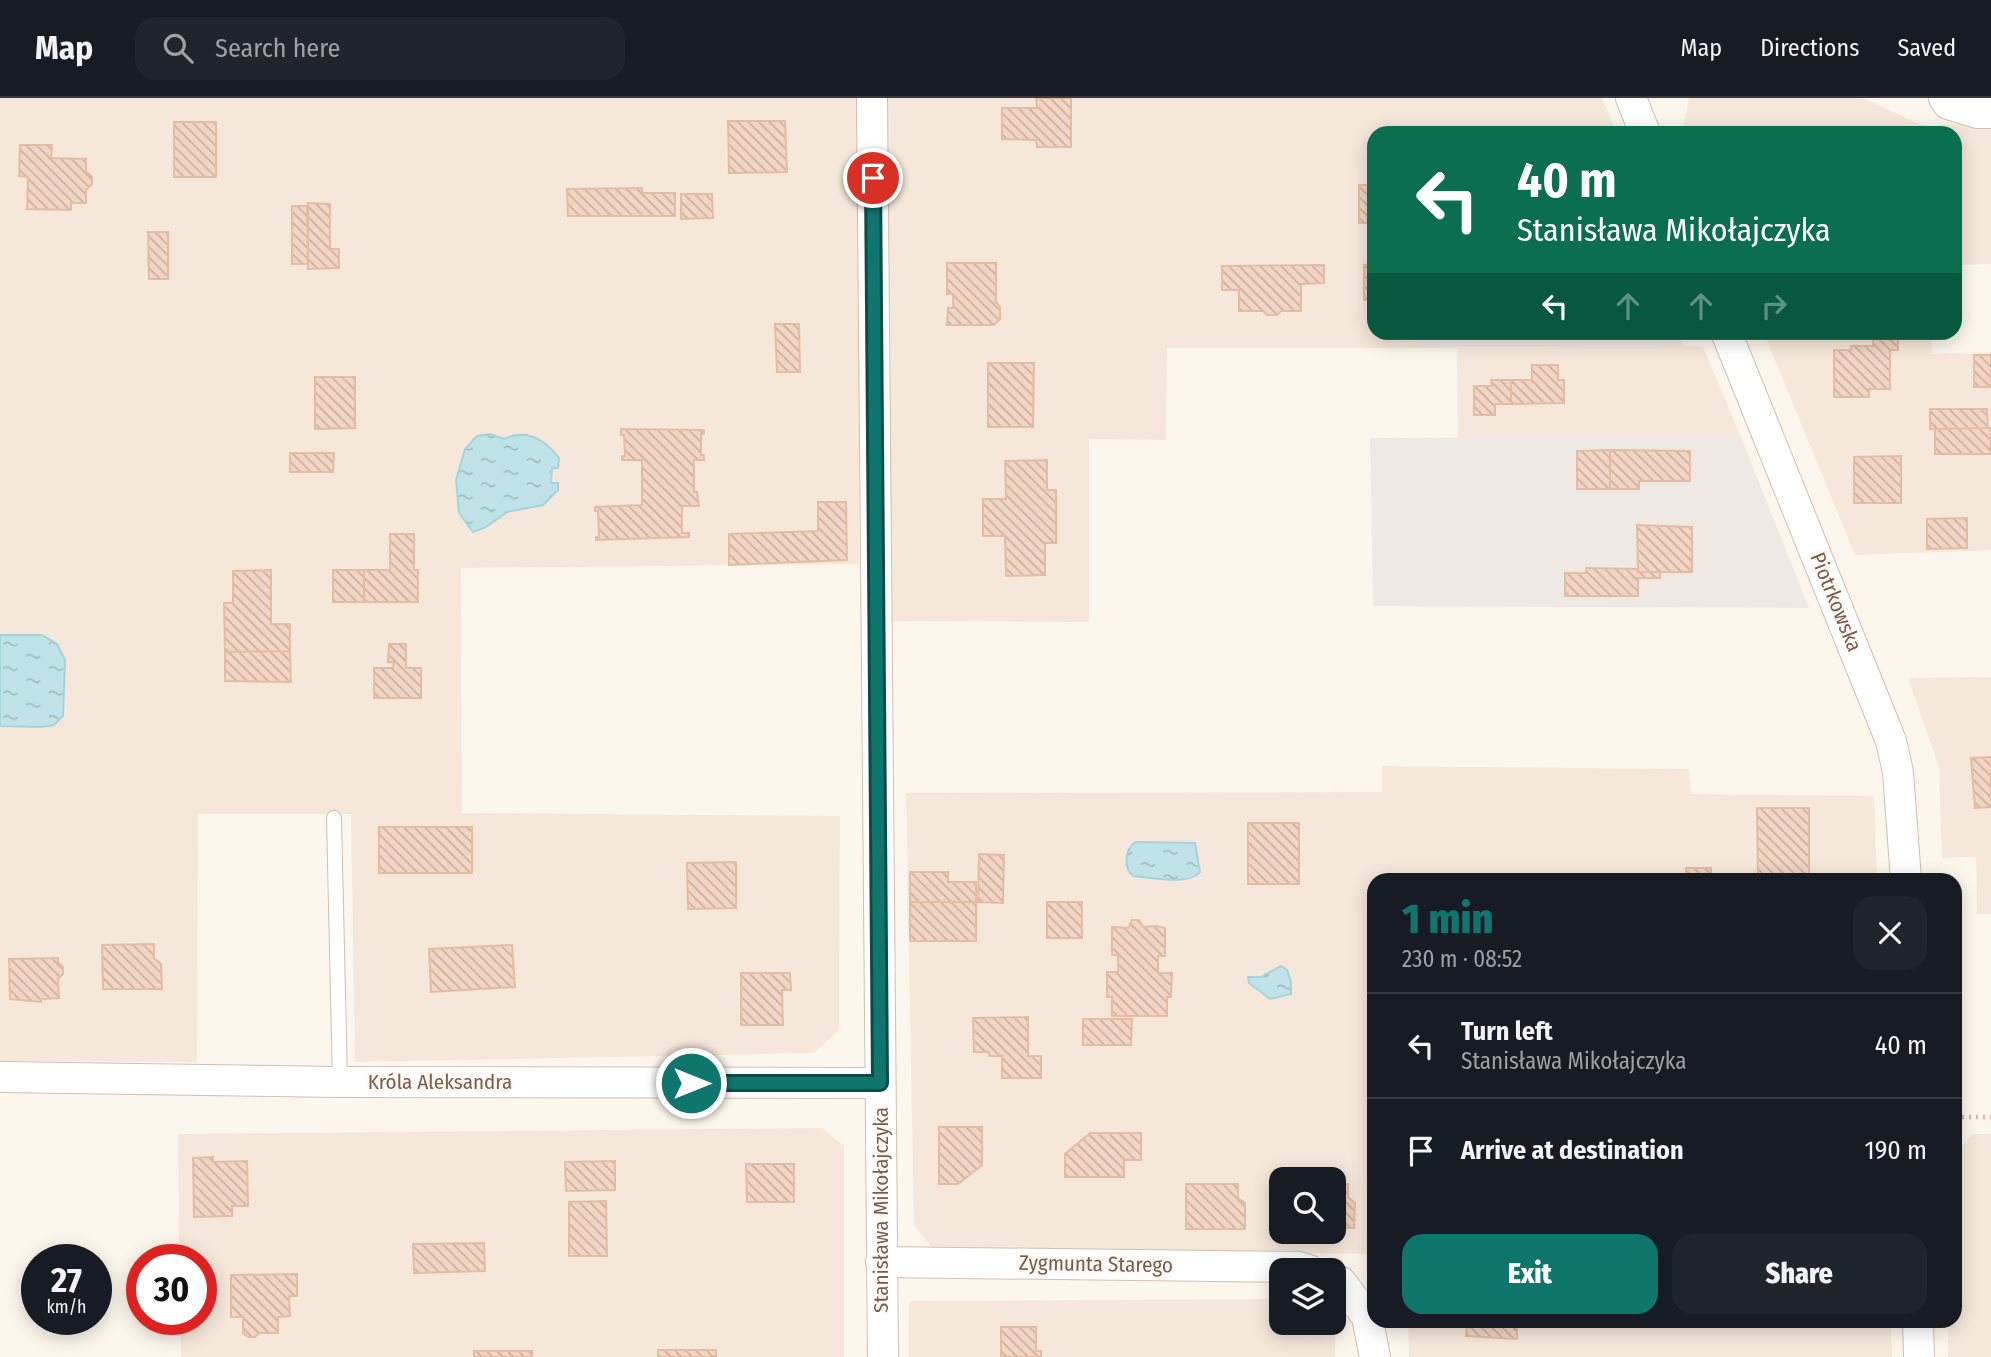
<!DOCTYPE html>
<meta charset="utf-8">
<style>
:root{--surface:#171b24;--page:#20242c;--text:#f1f3f6;--muted:#9ea1a6;--line:#363941;--accent:#0f766e}
body{margin:0;font-family:"Fira Sans Condensed",sans-serif;background:var(--page);color:var(--text);height:100vh;display:flex;flex-direction:column;font-size:26px;white-space:nowrap}
*{box-sizing:border-box;margin:0}
p{font-size:23px;color:var(--muted)}
.icon{flex:none;width:38px;height:38px;fill:none;stroke:currentColor;stroke-width:2;stroke-linecap:round;stroke-linejoin:round}
.map{position:relative;flex:1;overflow:hidden}
.sheet{position:absolute;left:1367px;top:775px;width:595px;height:455px;display:flex;flex-direction:column;background:var(--surface);border-radius:21px;box-shadow:0 4px 18px #0003}
.sheet>*{flex:none}
.hud{position:absolute;left:1367px;top:28px;width:595px;height:214px;border-radius:21px;box-shadow:0 4px 18px #0003;background:#0b6e4f;color:#fff;overflow:hidden}
.buttons{position:absolute;left:1269px;top:1069px;display:grid;gap:14px}
.buttons a{display:grid;place-items:center;width:77px;height:77px;border-radius:14px;background:var(--surface);box-shadow:0 4px 18px #0003;font-size:35px}
.speed{position:absolute;left:21px;top:1146px;display:flex;gap:14px;font-size:35px;font-weight:700;text-align:center}
.speed>*{display:grid;place-content:center;width:91px;height:91px;border-radius:50%;background:var(--surface);box-shadow:0 4px 18px #0003;line-height:1}
.speed small{font-size:18px;font-weight:400}
.speed .limit{border:10px solid #d22;background:#fff;color:#111}
.pin{position:absolute;display:grid;place-items:center;width:60px;height:60px;color:#fff;margin:-30px;border:4px solid #fff;border-radius:50%;box-shadow:0 2px 7px #0007}
.me{position:absolute;width:77px;margin:-38px;rotate:90deg;stroke-linejoin:round;filter:drop-shadow(0 0 5px #0008)}
.turn{display:flex;align-items:center;gap:24px;height:147px;padding:0 35px;font-size:32px}
.turn .icon{width:91px;height:91px;stroke-width:2.5}
.turn b{display:block;font-size:49px;line-height:60px}
.lanes{display:flex;align-items:center;height:66px;padding:0 35px;background:#0003;justify-content:center;gap:35px;direction:ltr}
.lanes .off{opacity:.35}
.round{display:grid;place-items:center;flex:none;width:74px;height:74px;border-radius:21px;background:var(--page)}
.summary{display:flex;align-items:center;justify-content:space-between;height:119px;padding:0 35px}
h1{font-size:42px;font-weight:800;line-height:52px;color:var(--accent)}
.primary-button{display:flex;gap:14px;margin-top:auto;padding:14px 35px}
.primary-button a{flex:1;height:80px;border-radius:21px;background:var(--accent);color:#fff;font-size:28px;font-weight:800;line-height:80px;text-align:center}
.primary-button a+a{background:var(--page);color:var(--text)}
ul{padding:0;list-style:none}
li{display:flex;align-items:center;gap:21px;height:105px;padding:0 35px;border-top:2px solid var(--line)}
li div{flex:1}
li b{display:block;font-size:26px}
li em{font-style:normal}
header{display:flex;align-items:center;gap:42px;box-sizing:border-box;height:98px;padding:0 35px;background:var(--surface);border-bottom:2px solid var(--line)}
header strong{font-size:33px}
nav{display:flex;gap:38px;margin-inline-start:auto;font-size:24px}
.search{width:490px;height:63px;background:var(--page);display:flex;align-items:center;gap:18px;box-sizing:border-box;padding:0 24px;border-radius:21px;color:var(--muted);font-size:26px}
.map>svg:first-child{display:block}
.residential{fill:#f5e8da;fill-rule:evenodd}
.industrial{fill:#efe9e4}
.water{fill:url(#water-ripples);stroke:#a5d3da;stroke-width:2}
.building{fill:url(#building-back-hatch);stroke:#e6bba3;stroke-width:2}
.lines{fill:none;stroke-linecap:round;stroke-linejoin:round}
.lane-casing{stroke:#d1beb0;stroke-width:16}
.street-casing{stroke:#d1beb0;stroke-width:32}
.path{stroke:#d9b8a5;stroke-width:4.5;stroke-dasharray:2 5;stroke-linecap:butt}
.lane{stroke:#fff;stroke-width:14}
.street{stroke:#fff;stroke-width:30}
.route-casing{stroke:#0a4d48;stroke-width:18}
.route{stroke:#0f766e;stroke-width:12}
.labels{text-anchor:middle;stroke-width:5;stroke-linejoin:round;paint-order:stroke}
.street-label{font-size:21px;fill:#7a5c4d;stroke:#fffaf3}
</style>
<header>
<strong>Map</strong>
<div class="search"><svg class="icon" aria-label="search" viewBox="0 0 24 24"><circle cx="10" cy="10" r="6"/><path d="M15 15l6 6"/></svg>Search here</div>
<nav><a>Map</a><a>Directions</a><a>Saved</a></nav>
</header>
<div class="map">
<svg width="1991" height="1259" viewBox="0 0 1991 1259">
<defs>
<pattern id="water-ripples" width="26" height="14" patternUnits="userSpaceOnUse" patternTransform="scale(1.75)"><rect width="26" height="14" fill="#bfe3e8"/><path d="M2 4q2-2 4 0t4 0M15 11q2-2 4 0t4 0" fill="none" stroke="#a0bbbe"/></pattern>
<pattern id="building-back-hatch" width="6" height="6" patternUnits="userSpaceOnUse" patternTransform="scale(1.75)"><rect width="6" height="6" fill="#f3d5c3"/><path d="M-1 5l2 2M0 0l6 6M5-1l2 2" fill="none" stroke="#cab0a1"/></pattern>
</defs>
<rect width="100%" height="100%" fill="#fdf6ec"/>
<path class="residential" d="M0 0H861L859 466 461 470 462 715 840 718 839 932 814 955 355 964 351 716H198L197 964 0 963Z
M881 0H1602L1617 35H1374V234L1416 235 1415 250H1167L1166 342 1089 341V524L887 523Z
M1689 0H1863L1923 28V35H1682Z
M1991 26V166L1955 167V35H1940V27Z
M1764 235H1931L1932 256 1991 255V452L1855 457Z
M1684 248 1703 249 1741 339 1458 341 1457 250Z
M1991 579V816H1977L1976 759 1942 760 1939 669 1908 580Z
M1382 668 1689 671 1691 696 1874 698 1877 782H1374V1156L934 1151 914 1128 906 695 1382 694ZM1281 1082H1334V1134H1281Z
M822 1030 844 1048V1259H181L180 1222H201V1162H179L178 1036Z
M1972 1036H1991V1259H1948V1223H1955V1057Z
M1281 1201V1225H1330L1335 1234V1259H909V1203Z
M1408 1223H1891L1892 1259H1409Z"/>
<path class="industrial" d="M1416 234 1679 235 1684 248 1415 250Z
M1741 339 1809 510 1373 508 1370 340Z"/>
<path class="water" d="M490 336 504 341C527 330 545 342 559 360L558 370H552L551 385H558V392L543 407 507 414 486 429 473 434 459 415 456 382 465 351 477 338Z
M0 537H42L57 546 65 562 63 618 54 627 40 629 0 628Z
M1136 744 1195 745 1200 774C1189 788 1150 779 1133 778 1123 769 1125 750 1136 744Z
M1281 868 1287 872 1291 884V896L1270 901 1249 885 1248 879H1261Z"/>
<path class="building" d="M1036 0H1071V49H1037L1036 42 1002 41V10H1037Z
M728 23H785L787 74 729 75Z
M174 24H216V79H174Z
M20 47H52L51 60 86 61V73L92 79V86L86 92V105H71V112L27 111 28 79 19 78Z
M1359 87H1374V125H1359Z
M642 90V95H675V118H568L567 91Z
M681 96H712L713 120 681 121Z
M308 105 330 106V151H339V170L308 171Z
M292 108H307L308 166H292Z
M148 134H168V181H149Z
M947 165H996V204L1000 209V221L994 227H947L948 210H953V196H947Z
M1374 166V202H1364V167Z
M1324 167V185L1301 186V213H1281L1277 217H1267L1263 213H1239V192H1222V168Z
M775 226H799L800 274H777Z
M1873 234H1898V252H1890V291H1869V299H1834V252H1851V248H1873Z
M1974 257H1991V289H1974Z
M988 265H1034L1033 329H988Z
M1532 267H1558V282H1564V305L1511 306V282H1532Z
M315 279H355V330L315 331Z
M1491 282H1511V306H1495V317H1474V288H1492Z
M1930 311H1987L1988 330 1930 331Z
M1988 330H1991V356H1935V331Z
M621 331 704 332V336H701V357H704V362H694V394H697L699 408H682V435H689V439L596 442V439H599L598 413H595V409L642 407V362H622V358H625L624 337H621Z
M1610 352 1690 353V383H1639V391H1610Z
M1610 352V391H1577V353Z
M290 355H334L333 374H290Z
M1901 358V405H1854V359Z
M1047 362V392H1056V445H1045V477L1006 478 1005 438H983V401H1006L1005 363Z
M818 404H846L847 462 729 467V436L818 433Z
M1967 420V450L1927 451V421Z
M1637 427 1692 429V474H1638Z
M390 436H414V472H418V504H364V472H390Z
M1586 470 1637 471 1638 474H1660V480H1638V498H1565V475H1586Z
M271 472V526H290V553L225 554 224 505H233V473Z
M333 472H364V504H333Z
M389 546H406V570H421V600H374V570H393L394 564H388Z
M290 553 291 584 225 583V554Z
M1991 659V709L1975 710 1971 660Z
M1757 710H1809V782H1758Z
M1248 725H1299V786H1248Z
M379 729H472V775H379Z
M979 756 1004 757 1003 805 978 804Z
M736 764V810L688 811 687 765Z
M1686 770H1711V779H1758V782H1686Z
M910 774H948V784H976V804H910Z
M910 804H976V843H910Z
M1047 804H1082V840H1047Z
M1132 822H1139L1143 829 1156 828 1165 830V858H1158V875H1172L1171 899H1167V918H1112V899H1107V874H1118V857H1112V829L1128 830Z
M154 846V860L161 866 162 891H103L102 847Z
M512 847 515 889 431 894 429 851Z
M58 860V864L63 869V876L58 881 59 900 41 901V904L10 901 9 861Z
M741 875H790L791 892H782L783 927H741Z
M1028 919V958H1041V980H1002V958H989V954H974L973 920Z
M1083 921H1132L1131 947H1083Z
M939 1029H982V1067L958 1086H939Z
M1090 1035H1141V1062H1124V1079H1065V1056Z
M213 1059V1064L247 1063 248 1108H232V1118L194 1119 193 1060Z
M615 1063V1092L566 1093 565 1064Z
M746 1066H794V1104H747Z
M1186 1086H1238V1100L1245 1105V1131H1186Z
M1334 1086H1348V1099L1355 1105 1354 1130H1334Z
M606 1103 607 1158H569V1104Z
M484 1145 485 1173 414 1175 413 1146Z
M297 1176V1198H289L290 1218 278 1219V1235H259L255 1239H248L243 1235V1219H231V1177Z
M1467 1223H1517V1241L1466 1238Z
M1001 1229H1036V1253H1041V1259H1001Z
M658 1252H716V1259H658Z
M474 1253H532V1259H474Z"/>
<g class="lines">
<g class="lane-casing">
<path id="lane" d="M334 720 340 984"/>
</g>
<g class="street-casing">
<path id="street" d="M872 0 883 1259
M1631 0 1645 35
M1944 0 1948 6 1977 15H1991
M1726 234 1891 643 1898 674 1906 782
M0 979 340 984 880 985
M881 1164 1299 1169 1309 1172
M1334 1181 1341 1184 1367 1219 1375 1259
M1918 1223 1919 1259"/>
</g>
<path class="path" d="M1955 1019H1991"/>
<use href="#lane" class="lane"/>
<use href="#street" class="street"/>
</g>
<g class="lines">
<g class="route-casing">
<path id="route" d="M691 985H880L873 80"/>
</g>
<use href="#route" class="route"/>
</g>
<g class="labels">
<g class="street-label">
<text transform="translate(1836 504) rotate(68)" y="7">Piotrkowska</text>
<text x="440" y="991">Króla Aleksandra</text>
<text transform="translate(881 1112) rotate(-90)" y="7">Stanisława Mikołajczyka</text>
<text transform="translate(1096 1166) rotate(1)" y="7">Zygmunta Starego</text>
</g>
</g>
</svg>
<div class="buttons">
<a><svg class="icon" aria-label="search" viewBox="0 0 24 24"><circle cx="10" cy="10" r="6"/><path d="M15 15l6 6"/></svg></a>
<a><svg class="icon" aria-label="layers" viewBox="0 0 24 24"><path d="M12 4l9 5-9 5-9-5zM3 14l9 5 9-5"/></svg></a>
</div>
<div class="speed"><div>27<small>km/h</small></div><div class="limit">30</div></div>
<div class="pin" style="left:873px;top:80px;background:#d93025"><svg class="icon" aria-label="arrive" viewBox="0 0 24 24"><path d="M6 21V4h12l-3 4 3 4H6"/></svg></div>
<svg class="me" style="left:691px;top:985px" viewBox="-20 -20 40 40"><circle r="17" fill="#0f766e" stroke="#fff" stroke-width="3"/><path d="M0-11L8 9 0 5-8 9z" fill="#fff"/></svg>
<div class="hud">
<div class="turn"><svg class="icon" aria-label="left" viewBox="0 0 24 24"><path d="M17 20v-9H6M10 6l-5 5 5 5"/></svg><div><b>40 m</b>Stanisława Mikołajczyka</div></div>
<div class="lanes"><svg class="icon" aria-label="left" viewBox="0 0 24 24"><path d="M17 20v-9H6M10 6l-5 5 5 5"/></svg><svg class="icon off" aria-label="ahead" viewBox="0 0 24 24"><path d="M12 20V5M6 11l6-6 6 6"/></svg><svg class="icon off" aria-label="ahead" viewBox="0 0 24 24"><path d="M12 20V5M6 11l6-6 6 6"/></svg><svg class="icon off" aria-label="right" viewBox="0 0 24 24"><path d="M7 20v-9h11M14 6l5 5-5 5"/></svg></div>
</div>
<section class="sheet">
<div class="summary"><div><h1>1 min</h1><p>230 m · 08:52</p></div><a class="round"><svg class="icon" aria-label="close" viewBox="0 0 24 24"><path d="M6 6l12 12M18 6L6 18"/></svg></a></div>
<ul>
<li><svg class="icon" aria-label="left" viewBox="0 0 24 24"><path d="M17 20v-9H6M10 6l-5 5 5 5"/></svg><div><b>Turn left</b><p>Stanisława Mikołajczyka</p></div><em>40 m</em></li>
<li><svg class="icon" aria-label="arrive" viewBox="0 0 24 24"><path d="M6 21V4h12l-3 4 3 4H6"/></svg><div><b>Arrive at destination</b></div><em>190 m</em></li>
</ul>
<div class="primary-button"><a>Exit</a><a>Share</a></div>
</section>
</div>
